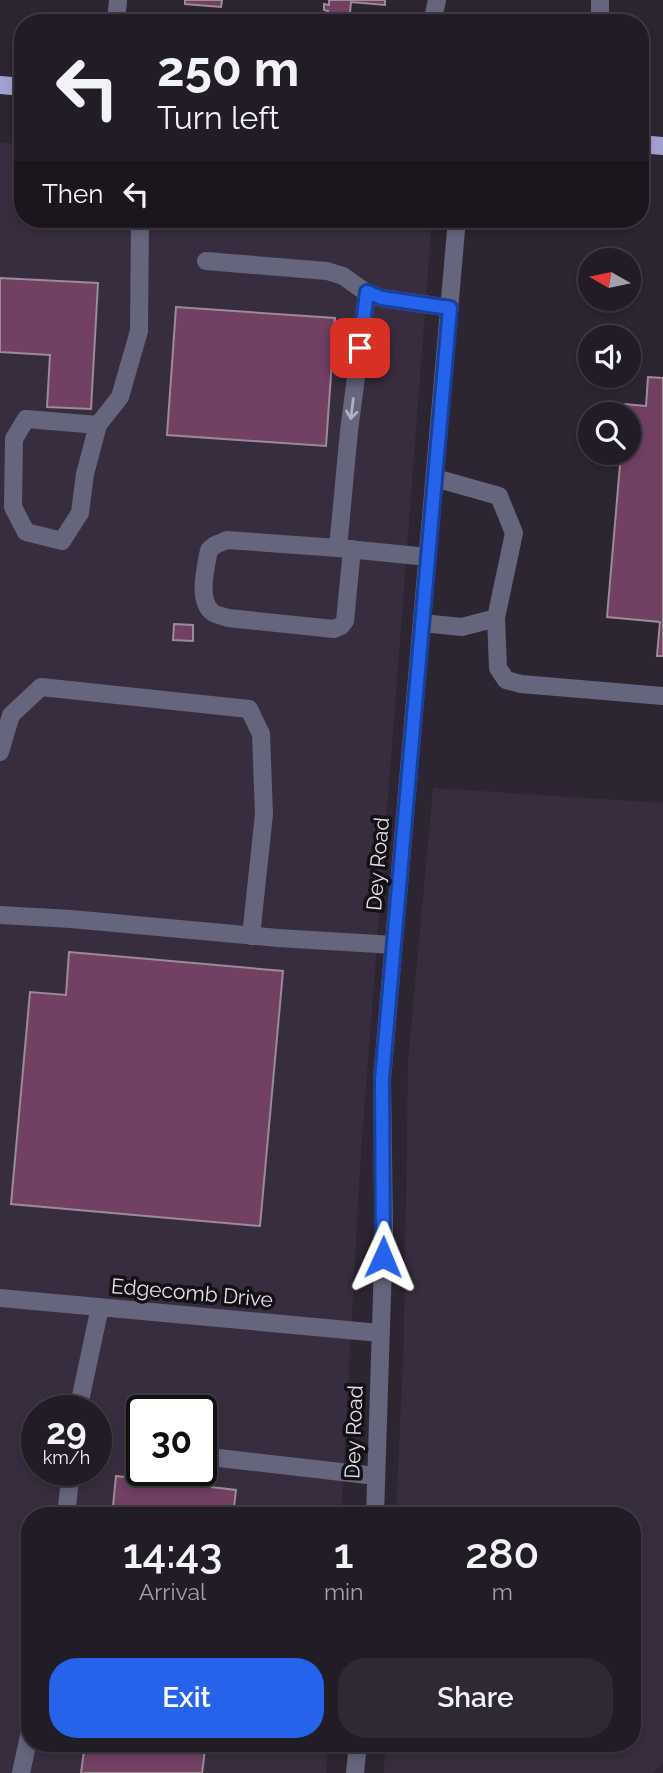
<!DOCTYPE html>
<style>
:root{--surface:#221c26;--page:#2e2932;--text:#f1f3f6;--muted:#a2a1a7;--line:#3f3a43;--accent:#2563eb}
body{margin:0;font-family:Raleway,sans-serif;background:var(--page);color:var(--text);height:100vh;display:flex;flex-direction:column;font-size:26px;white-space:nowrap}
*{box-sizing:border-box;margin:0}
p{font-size:23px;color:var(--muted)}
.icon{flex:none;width:38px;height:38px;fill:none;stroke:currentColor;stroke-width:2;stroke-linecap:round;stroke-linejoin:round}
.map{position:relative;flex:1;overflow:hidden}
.sheet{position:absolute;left:21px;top:1507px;width:620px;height:245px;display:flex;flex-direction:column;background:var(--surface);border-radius:28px;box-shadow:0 4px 10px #0003,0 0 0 2px var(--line)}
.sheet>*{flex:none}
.guide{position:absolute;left:14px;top:14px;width:635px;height:214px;border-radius:28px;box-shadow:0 4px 10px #0003,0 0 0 2px var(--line);background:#221c26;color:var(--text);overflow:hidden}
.needle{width:46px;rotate:279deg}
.buttons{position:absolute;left:578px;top:248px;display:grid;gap:14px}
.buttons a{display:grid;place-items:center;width:63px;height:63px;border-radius:50%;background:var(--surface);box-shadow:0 4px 10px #0003,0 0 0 2px var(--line);font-size:35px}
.speed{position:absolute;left:21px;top:1395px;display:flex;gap:14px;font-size:35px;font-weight:700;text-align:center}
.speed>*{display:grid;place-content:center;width:91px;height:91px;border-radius:50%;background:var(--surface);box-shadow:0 4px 10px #0003,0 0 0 2px var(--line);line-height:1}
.speed small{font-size:18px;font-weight:400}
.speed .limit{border:4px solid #111;border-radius:10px;background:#fff;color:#111}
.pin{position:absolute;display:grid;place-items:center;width:60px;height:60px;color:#fff;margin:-30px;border-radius:14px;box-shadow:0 4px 10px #0006}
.me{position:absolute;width:77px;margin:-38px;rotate:1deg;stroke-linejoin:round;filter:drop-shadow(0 0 5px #0008)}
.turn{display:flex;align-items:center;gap:24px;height:147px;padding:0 28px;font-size:32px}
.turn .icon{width:91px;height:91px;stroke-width:2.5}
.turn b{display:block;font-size:49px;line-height:60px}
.then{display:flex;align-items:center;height:66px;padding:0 28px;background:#0003;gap:14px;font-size:26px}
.eta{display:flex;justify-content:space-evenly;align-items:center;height:119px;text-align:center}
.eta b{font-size:42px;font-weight:600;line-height:49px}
.primary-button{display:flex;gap:14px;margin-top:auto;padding:14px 28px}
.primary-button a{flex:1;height:80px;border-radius:28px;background:var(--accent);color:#fff;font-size:28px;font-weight:600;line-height:80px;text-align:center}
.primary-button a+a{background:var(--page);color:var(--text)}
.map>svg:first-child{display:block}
.built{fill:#382d3e;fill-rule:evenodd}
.building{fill:#714063;stroke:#9b8b96;stroke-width:2}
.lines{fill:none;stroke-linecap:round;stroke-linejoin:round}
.minor{stroke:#65657d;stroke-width:18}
.major{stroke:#a2a0d1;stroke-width:18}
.oneway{stroke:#b1aebd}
.route-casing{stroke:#184099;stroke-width:18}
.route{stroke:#2563eb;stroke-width:12}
.labels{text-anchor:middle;stroke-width:7;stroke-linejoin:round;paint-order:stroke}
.street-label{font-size:21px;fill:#e4dfe8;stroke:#131016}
</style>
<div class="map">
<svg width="663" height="1773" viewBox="0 0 663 1773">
<rect width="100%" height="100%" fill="#2d2532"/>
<path class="built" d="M0 143 23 144V219H432L360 1167 341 1515 30 1516V1743H328L326 1773H0ZM37 1410H96V1470H37ZM142 1410H201V1470H142Z
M433 788 663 803V1764L653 1773H384L385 1743H632V1516L396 1515 404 1336 408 1061Z"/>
<path class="building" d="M185 0H222L221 7 185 4Z
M329 0H385V5L351 2 349 23H326L328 11 324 10V4L329 5Z
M0 278 98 283 91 409 47 407 50 355 0 352Z
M176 307 335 318 326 446 167 435Z
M648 377 663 378V656H657L660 622 607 617 621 453H628V415H624L625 404 646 406Z
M174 624 193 625V641L173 640Z
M69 952 283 971 260 1226 11 1204 30 992 66 995Z
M116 1476 236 1490 233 1516H112Z
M85 1743H206L202 1773H81Z"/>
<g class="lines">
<path class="minor" d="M116 23 118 0
M432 23 437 0
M600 23V0
M206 261 327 271 343 276 367 293 382 298 450 308
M98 425 26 419 14 439 13 507 26 532 62 541 80 513 85 474 98 425 120 397 139 331 140 219
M338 548 349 431 367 293
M352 549 345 621 341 626 334 629 228 618C223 616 215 615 212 612 197 599 206 567 209 550L215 545 227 540 338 548 428 557
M496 618 498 668 506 680 521 684 663 696
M422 623 462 627 496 618 514 533 499 496 435 478
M0 752 11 715 41 687 249 709 261 734 264 814 251 936
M0 915 71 919 278 938 394 945
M0 1298 380 1333
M78 1410 100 1307
M134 1449 142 1450
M201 1456 376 1476
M66 1516 71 1470
M375 1516 384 1232 382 1079 457 219
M21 1773 30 1731
M355 1773 358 1743"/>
<path class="major" d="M0 85 23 87
M640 144 663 146"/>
</g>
<defs><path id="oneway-shaft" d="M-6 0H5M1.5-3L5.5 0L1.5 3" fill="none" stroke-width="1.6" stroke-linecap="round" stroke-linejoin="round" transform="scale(1.75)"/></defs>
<use class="oneway" href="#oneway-shaft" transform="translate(352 409) rotate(97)"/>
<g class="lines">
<g class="route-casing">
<path id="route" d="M360 348 367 292 382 298 450 308 382 1079 383 1257"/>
</g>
<use href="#route" class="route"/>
</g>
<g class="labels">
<g class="street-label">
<text transform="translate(378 864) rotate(-85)" y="7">Dey Road</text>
<text transform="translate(192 1293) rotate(5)" y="7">Edgecomb Drive</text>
<text transform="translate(354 1432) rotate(-88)" y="7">Dey Road</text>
</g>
</g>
</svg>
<div class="buttons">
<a><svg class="needle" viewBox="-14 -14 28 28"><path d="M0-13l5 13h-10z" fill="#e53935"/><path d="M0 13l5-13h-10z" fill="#a2a1a7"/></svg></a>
<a><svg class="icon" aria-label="sound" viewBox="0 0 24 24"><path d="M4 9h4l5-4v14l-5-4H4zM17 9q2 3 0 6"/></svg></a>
<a><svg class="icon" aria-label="search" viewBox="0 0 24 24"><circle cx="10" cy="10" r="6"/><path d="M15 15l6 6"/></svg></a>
</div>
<div class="speed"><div>29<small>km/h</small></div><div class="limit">30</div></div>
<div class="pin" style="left:360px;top:348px;background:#d93025"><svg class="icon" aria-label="arrive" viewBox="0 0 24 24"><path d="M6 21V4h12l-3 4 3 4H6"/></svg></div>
<svg class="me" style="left:383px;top:1257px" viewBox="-20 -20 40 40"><path d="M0-17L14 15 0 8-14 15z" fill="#2563eb" stroke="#fff" stroke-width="4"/></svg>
<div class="guide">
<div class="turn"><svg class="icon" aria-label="left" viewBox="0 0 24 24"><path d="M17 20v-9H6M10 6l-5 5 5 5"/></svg><div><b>250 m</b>Turn left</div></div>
<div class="then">Then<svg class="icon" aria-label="left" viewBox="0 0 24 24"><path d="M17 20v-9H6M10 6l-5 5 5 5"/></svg></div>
</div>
<section class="sheet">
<div class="eta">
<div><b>14:43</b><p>Arrival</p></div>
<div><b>1</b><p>min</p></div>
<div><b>280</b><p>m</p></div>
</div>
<div class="primary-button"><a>Exit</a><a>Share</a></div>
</section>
</div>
